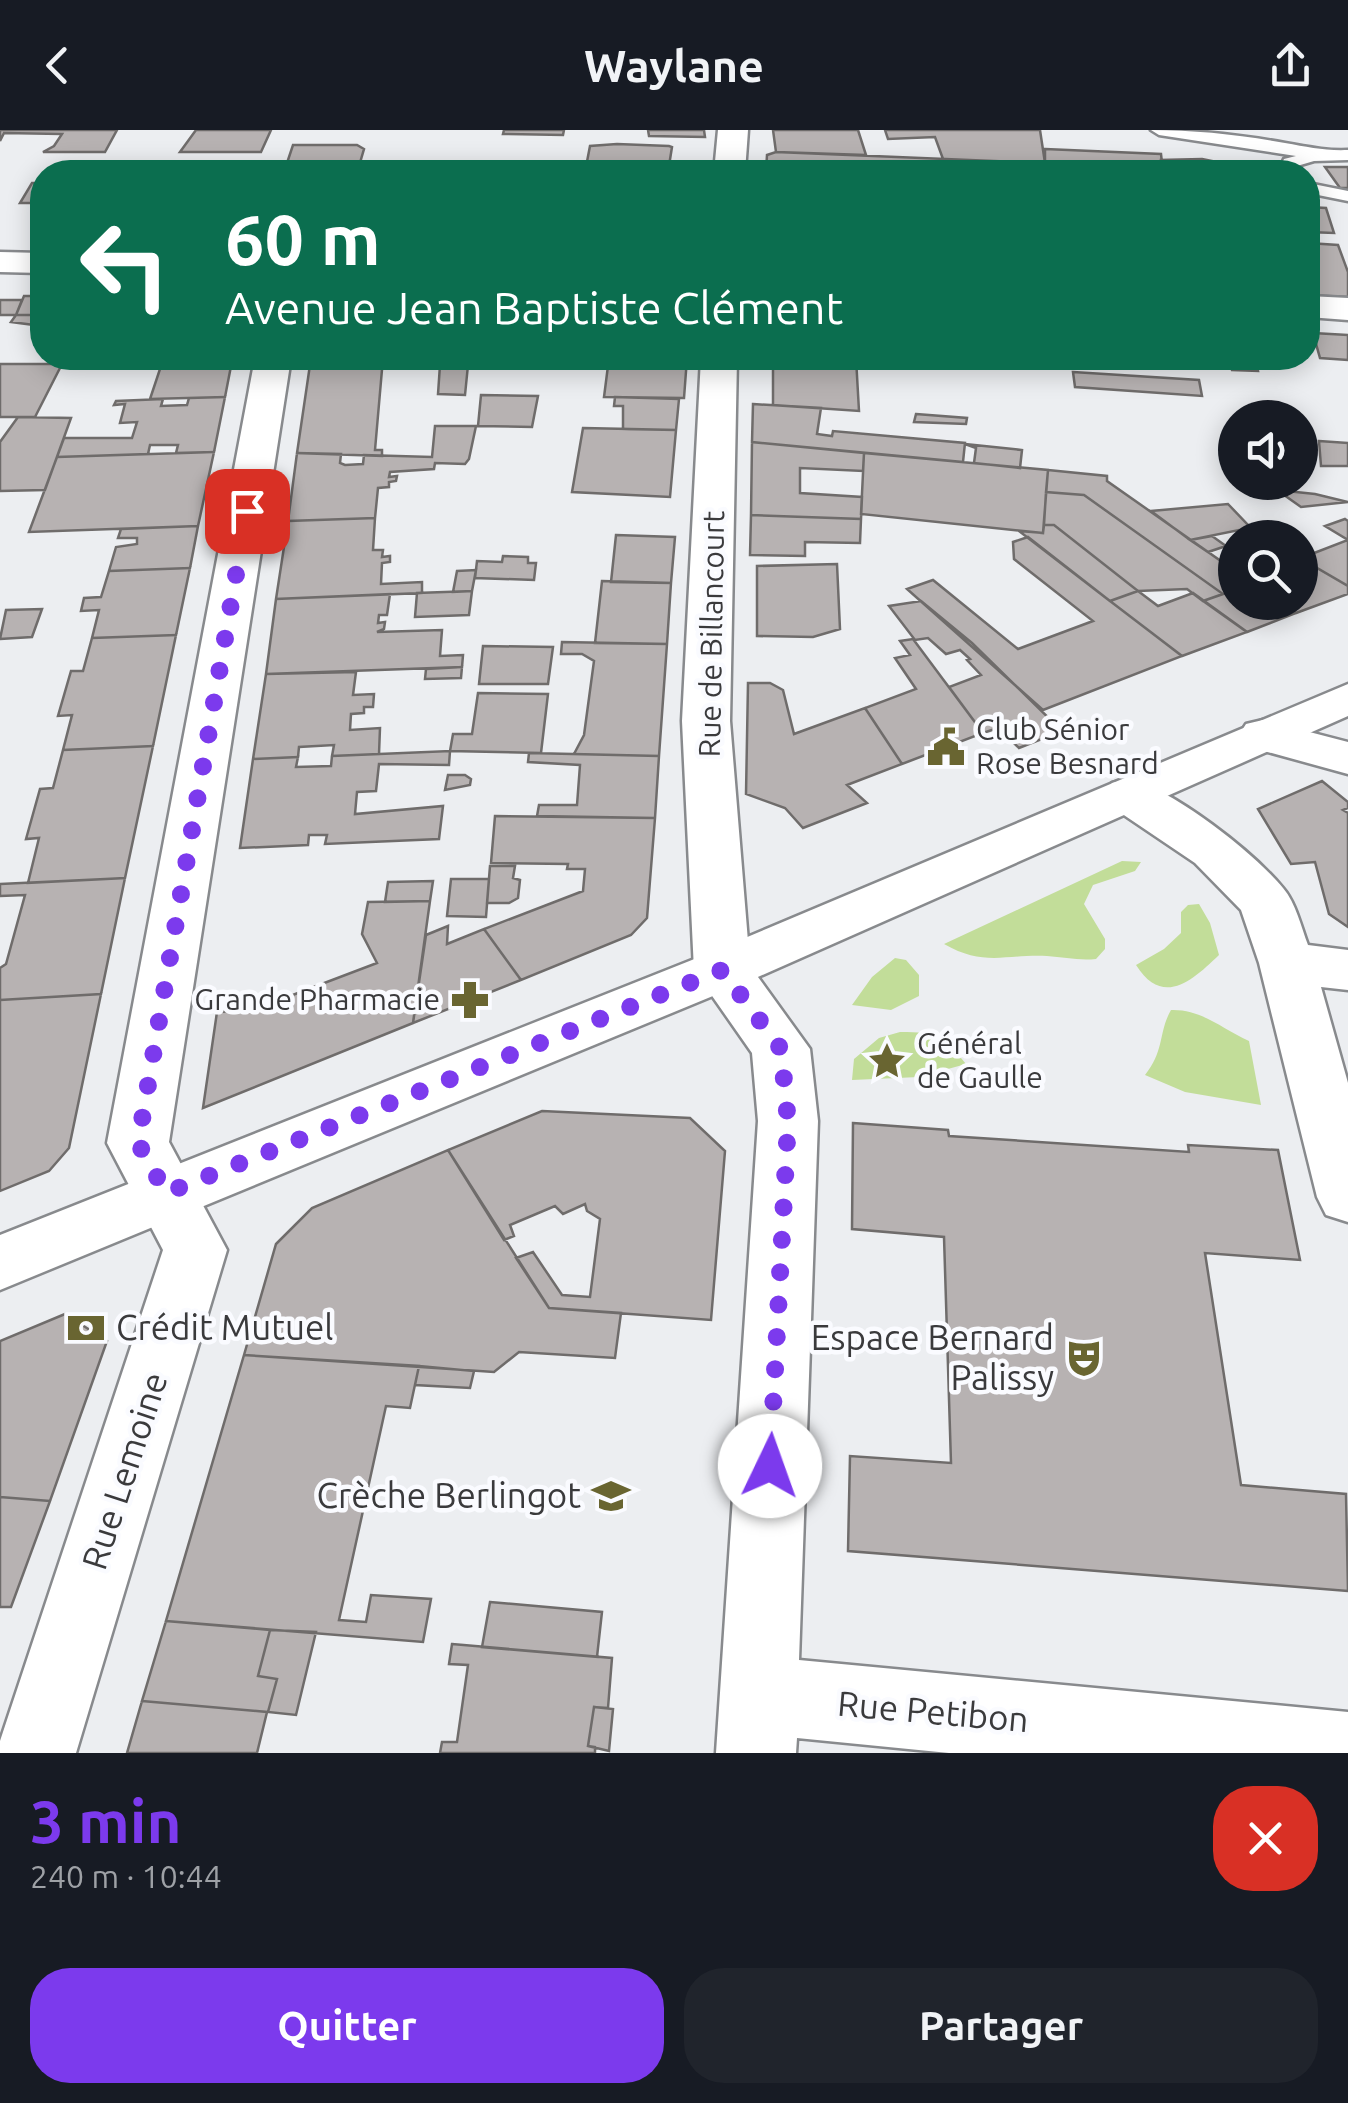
<!DOCTYPE html>
<html lang="fr">
<meta charset="utf-8">
<style>
:root{--surface:#171b24;--page:#20242c;--text:#f1f3f6;--muted:#9ea1a6;--accent:#7c3aed}
body{margin:0;font-family:Ubuntu,sans-serif;background:var(--page);color:var(--text);height:100vh;display:flex;flex-direction:column;font-size:38px;white-space:nowrap}
*{box-sizing:border-box;margin:0}
p{font-size:32px;color:var(--muted)}
.icon{flex:none;width:55px;height:55px;fill:none;stroke:currentColor;stroke-width:2;stroke-linecap:round;stroke-linejoin:round}
.map{position:relative;height:1623px;overflow:hidden}
.sheet{display:flex;flex-direction:column;background:var(--surface);flex:1}
.sheet>*{flex:none}
.top-card{position:absolute;left:30px;top:30px;width:1290px;height:210px;border-radius:40px;box-shadow:0 5px 25px #0003;background:#0b6e4f;color:#fff;overflow:hidden}
.fabs{position:absolute;left:1218px;top:270px;display:grid;gap:20px}
.fabs a{display:grid;place-items:center;width:100px;height:100px;border-radius:50%;background:var(--surface);box-shadow:0 5px 25px #0003;font-size:50px}
.pin{position:absolute;display:grid;place-items:center;width:85px;height:85px;color:#fff;margin:-42px;border-radius:20px;box-shadow:0 5px 15px #0006}
.me{position:absolute;width:110px;margin:-55px;rotate:3deg;stroke-linejoin:round;filter:drop-shadow(0 0 8px #0008)}
.turn{display:flex;align-items:center;gap:35px;height:210px;padding:0 30px;font-size:45px}
.turn .icon{width:130px;height:130px;stroke-width:2.5}
.turn b{display:block;font-size:70px;line-height:85px}
.round{display:grid;place-items:center;flex:none;width:105px;height:105px;border-radius:40px;background:var(--page)}
.head{display:flex;align-items:center;justify-content:space-between;height:170px;padding:0 30px}
h1{font-size:60px;font-weight:700;line-height:75px;color:var(--accent)}
.action{display:flex;gap:20px;margin-top:auto;padding:20px 30px}
.action a{flex:1;height:115px;border-radius:40px;background:var(--accent);color:#fff;font-size:40px;font-weight:700;line-height:115px;text-align:center}
.action a+a{background:var(--page);color:var(--text)}
header{display:flex;justify-content:space-between;align-items:center;height:130px;padding:0 30px;background:var(--surface);font-size:45px;font-weight:700}
.map>svg:first-child{display:block}
.green{fill:#c2dd99}
.building{fill:#b7b2b2;stroke:#6f6c6b;stroke-width:2.5}
.lines{fill:none;stroke-linecap:round;stroke-linejoin:round}
.service-casing{stroke:#888a8d;stroke-width:5}
.minor-casing{stroke:#888a8d;stroke-width:5}
.secondary-casing{stroke:#888a8d;stroke-width:5}
.service{fill:#fff;fill-rule:evenodd}
.minor{fill:#fff;fill-rule:evenodd}
.secondary{fill:#fff;fill-rule:evenodd}
.route{stroke:#7c3aed;stroke-width:18;stroke-dasharray:0 32.4}
.labels{text-anchor:middle;stroke-width:9;stroke-linejoin:round;paint-order:stroke}
.street-label{font-size:30px;fill:#3a3a3c;stroke:#fafbff}
.poi-label{font-size:30px;fill:#3a3a3c;stroke:#fafbff;text-anchor:start}
.near-poi-label{font-size:35px;fill:#3a3a3c;stroke:#fafbff;text-anchor:end}
.near-street-label{font-size:35px;fill:#3a3a3c;stroke:#fafbff}
</style>
<header><svg class="icon" aria-label="back" viewBox="0 0 24 24"><path d="M15 5l-7 7 7 7"/></svg>Waylane<svg class="icon" aria-label="share" viewBox="0 0 24 24"><path d="M12 15V3M7 8l5-5 5 5M5 13v7h14v-7"/></svg></header>
<div class="map">
<svg width="1348" height="1623" viewBox="0 0 1348 1623">
<rect width="100%" height="100%" fill="#eceef1"/>
<path class="green" d="M1122 731 1141 732 1135 741 1093 755 1084 774 1105 809V819L1096 829C1079 831 1064 827 1047 826 1006 824 984 837 944 814Z
M1199 774 1210 793 1219 825C1193 850 1163 878 1136 835L1164 819 1181 803V782L1188 775Z
M895 828 906 830 919 845V866L891 880 852 875 872 847Z
M1171 880C1202 879 1222 899 1249 911L1261 975 1185 962 1145 945C1165 920 1158 903 1171 880Z
M900 902C938 902 942 905 966 934L919 947 852 950 854 929 879 908Z"/>
<path class="building" d="M0 0H117L105 22H43L54 16 62 4 4 3 0 11Z
M196 0H271L261 22H180Z
M504 0H564L563 5 503 4Z
M648 0H704L705 7 649 6Z
M773 0H858L866 25 776 22Z
M885 0H1040L1045 33 943 29 935 7 888 9Z
M617 14 669 16 672 17 668 42H585L590 16Z
M293 15H357L364 19 359 36 339 42H291L292 36H286Z
M1045 19 1161 24 1163 42H766L767 25 776 22 1045 33Z
M1202 29 1222 33 1224 42H1163L1161 30Z
M1325 37H1348V58H1340Z
M32 53H42V73H20Z
M1308 77 1326 78 1334 103 1308 102Z
M1308 113 1338 115 1348 142V167L1308 165Z
M24 166H42V185H16Z
M0 170H22L16 185H0Z
M16 185H42V196L11 192Z
M1313 203 1348 205V230L1320 228Z
M119 228H233L232 231 116 234Z
M311 228H383L375 320H382V326L297 323Z
M441 228H499L497 235H440Z
M609 228H687L684 268 604 267Z
M773 228H856L859 281 773 275Z
M1229 228H1255L1258 241 1232 240Z
M232 231 225 267 150 269 162 233Z
M0 234H62L35 287H0Z
M440 235H468L465 265 438 264Z
M1073 242 1199 250 1202 266 1075 257Z
M481 265 538 266 532 297 478 296Z
M225 267 214 322 176 323 178 315H150L148 324 57 327 64 308H132L137 292 120 293 125 274 114 275 116 271 163 269 161 276 187 275 189 268Z
M615 267 679 269 676 300 623 299V276H614Z
M753 274 821 278 817 304 832 306 833 301 965 313 963 332 752 312Z
M916 284 967 288 966 294 914 292Z
M18 287 71 288 45 360 0 361V312Z
M435 296H476L469 329 465 334 435 333 434 339 390 342 389 347 397 346 396 351 389 352V357L378 358 375 388 288 391 297 323 341 324 340 333 345 335 363 334 364 325 432 327Z
M583 298 676 300 670 367 572 362Z
M1319 311 1348 313V336H1321Z
M752 312 864 323 863 341 800 338V363L862 367 861 389 751 385Z
M965 314 1022 320 1020 338 974 333 976 318Z
M214 322 198 396 29 402 57 327Z
M864 323 1048 340 1043 403 861 384Z
M1048 340 1107 346V351L1235 441V472H1281L1296 483 1247 502 1203 471 1223 464 1084 365 1046 362Z
M1277 360 1315 364 1348 372 1301 377Z
M1046 362 1084 365 1223 464 1203 471 1187 459 1138 461 1054 395H1044Z
M1228 374 1250 397 1272 407 1277 403 1286 408H1252L1239 400 1190 410 1151 381Z
M751 385 861 389 860 413 805 412V426L750 425Z
M375 388 373 420H383L382 427 390 426V432L382 433 381 454 422 452V463L276 469 288 391Z
M1345 389 1348 391V456L1300 428V418L1309 425 1348 410 1325 396Z
M1044 395H1054L1138 461 1110 471 1019 401 1043 403Z
M198 396 190 438 109 441 116 417 137 414V408H118L121 399Z
M616 405 675 407 671 453 611 452Z
M1212 406 1226 416 1208 422 1190 410Z
M1028 407 1110 471 1182 526 1043 580 907 459 933 450 1018 519 1093 491 1014 429 1013 412Z
M503 426 528 427V433H536L534 450 475 448 477 431 502 432Z
M1300 428 1348 456V464L1296 483 1281 472H1300Z
M837 434 840 499 813 507 757 506V436Z
M190 438 176 505 92 508 99 480 81 481 84 468 101 467 109 441Z
M476 440 472 461 453 462 457 441Z
M602 451 671 453 667 514 595 513Z
M472 461 469 485 415 487 417 463Z
M1138 461 1158 476 1193 463 1247 502 1182 526 1110 471Z
M390 464 387 485H379L378 493 385 492 384 499 377 502 442 500 440 526 463 525 462 537 266 544 276 469Z
M921 471 972 513 1062 601 1019 618 998 598 983 603 949 557 981 545 967 530 970 529 960 520 946 524 928 508 915 510 889 476Z
M42 479 32 507 0 509 6 480Z
M176 505 153 616 63 620 72 585 58 586 71 541H83L92 508Z
M913 509 983 603 902 634 865 578 916 559 895 528 910 525 900 511Z
M562 512 667 514 659 626 574 624 584 605 594 531 582 524H561Z
M483 516 553 517 548 554H479Z
M462 537 461 548 425 549 426 539Z
M356 542 353 565 374 564 373 577H364V583L351 584 350 600 380 598 379 624 332 626 334 615 299 617 298 627 253 629 266 544Z
M748 553H770L783 560 794 604 865 578 902 634 847 655 867 673 803 698 785 678 746 664Z
M478 563 548 564 541 623 450 621 453 604H472Z
M153 616 125 748 28 753 39 708 26 709 40 659 53 658 63 620Z
M450 621 449 635 379 634 376 661 357 662 355 684 443 676 439 709 325 714 327 705H309L308 715 240 718 253 629 298 627 296 637 331 636 332 626Z
M529 623 659 626 655 688 537 686 539 675H577L580 635 528 632Z
M448 645H465L471 649 470 655 445 660Z
M1322 651 1348 672V678L1343 680 1348 683V797L1329 784 1315 732 1291 734 1258 679Z
M495 686 655 688 647 788 631 805 521 850 484 799 583 761 585 739H567L568 734 491 733Z
M490 736H515L513 748 520 750 518 768 509 773H487Z
M125 748 101 864 0 870V838L6 834 25 765 0 766V754Z
M451 749H489L486 787 447 786Z
M433 751 430 771 385 772 388 752Z
M430 771 413 893 203 978 217 882 236 881 265 869 269 874 377 833 362 804 368 772Z
M448 796 447 814 484 799 521 850 413 893 426 805Z
M101 864 69 1018 49 1041 0 1061V870Z
M542 981 690 988 725 1021 711 1190 549 1178 516 1128 533 1122 562 1165 590 1167 600 1089 587 1081 585 1074 563 1084 555 1076 510 1095 514 1106 504 1110 448 1020Z
M853 993 948 1000 949 1006 1189 1022 1188 1015 1278 1020 1300 1130 1205 1123 1241 1355 1346 1364 1348 1461 848 1421 850 1326 951 1333 944 1107 852 1099Z
M448 1020 549 1178 621 1183 615 1228 519 1222 494 1242 244 1225 276 1114 312 1078Z
M65 1184 107 1211 50 1371 0 1367V1211Z
M244 1225 419 1236 410 1278 386 1276 339 1490 366 1492 371 1465 431 1469 423 1512 166 1491Z
M419 1236 474 1241 470 1258 415 1255Z
M0 1367 50 1371 11 1477H0Z
M490 1472 602 1482 597 1527 482 1517Z
M166 1491 270 1500 258 1546 277 1549 268 1582 142 1571Z
M270 1500 316 1502 296 1585 268 1582 277 1549 258 1546Z
M452 1514 612 1528 608 1578 594 1577 588 1616 595 1617V1623H440L442 1612H457L468 1535 449 1534Z
M142 1571 267 1582 257 1623H127Z
M594 1577 613 1579 609 1621 588 1616Z"/>
<g class="lines">
<g class="service-casing">
<path id="service" d="M1151 0C1196 0 1241 5 1285 13 1308 17 1325 21 1348 20V30L1314 31 1297 36 1294 42H1278L1284 29 1296 26 1159 5Z
M1308 53 1348 61V71L1308 63Z"/>
</g>
<g class="minor-casing">
<path id="minor" d="M718 0H748L745 42H714Z
M0 122 42 123V143L0 142Z
M1308 166 1348 168V190L1308 187Z
M255 228H291L169 1012 227 1120 76 1623H0V1611L163 1120 107 1013Z
M701 228H737L730 591 750 836 810 919 818 991 799 1530 1348 1582V1623H949L797 1608 796 1623H716L758 991 752 923 694 840 682 591Z
M1263 590 1348 612V644L1246 616 1239 605 1246 594Z
M1130 649C1175 661 1252 721 1283 758 1296 773 1301 797 1308 815L1348 820V860L1321 857 1348 953V1092L1326 1085 1317 1067 1259 833 1241 780 1195 733 1112 677 1105 665 1112 653Z"/>
</g>
<g class="secondary-casing">
<path id="secondary" d="M1348 554V586L742 854 0 1160V1105L702 826Z"/>
</g>
<use href="#service" class="service"/>
<use href="#minor" class="minor"/>
<use href="#secondary" class="secondary"/>
</g>
<g class="lines">
<path class="route" d="M247 381 138 1013 166 1063 722 840 781 919 788 992 770 1336"/>
</g>
<defs>
<g id="civic-bare" transform="scale(3)"><path d="M-.6-6.5H3V-4.5H.6V-3L4-1V1h2V6H-6V1h2V-1L-.6-3ZM-1.2 2.5V6h2.4V2.5Z" fill="#696531" stroke="#fafbff" stroke-width="2.5" paint-order="stroke"/></g>
<g id="pharmacy-bare" transform="scale(3)"><path d="M-2-6h4v4h4v4h-4v4h-4v-4h-4v-4h4Z" fill="#696531" stroke="#fafbff" stroke-width="2.5" paint-order="stroke"/></g>
<g id="sight-bare" transform="scale(3)"><path d="M0-6L1.8-2.2L6-1.7L2.9 1.2L3.7 5.4L0 3.3L-3.7 5.4L-2.9 1.2L-6-1.7L-1.8-2.2Z" fill="#696531" stroke="#fafbff" stroke-width="2.5" paint-order="stroke"/></g>
<g id="bank-bare" transform="scale(3)"><path d="M-6-4H6V4H-6ZM0-2.3a2.3 2.3 0 1 0 0 4.6a2.3 2.3 0 1 0 0-4.6Z" fill="#696531" stroke="#fafbff" stroke-width="2.5" paint-order="stroke"/></g>
<g id="theatre-bare" transform="scale(3)"><path d="M-5-5.5Q0-4 5-5.5V0Q5 5 0 6Q-5 5-5 0ZM-3.3-2.5H-1v1.5H-3.3ZM1-2.5H3.3v1.5H1ZM-2.8 1Q0 5.5 2.8 1Z" fill="#696531" stroke="#fafbff" stroke-width="2.5" paint-order="stroke"/></g>
<g id="school-bare" transform="scale(3)"><path d="M0-5L7-2L0 1L-7-2ZM-4 1L0 2.5L4 1V4Q0 6-4 4Z" fill="#696531" stroke="#fafbff" stroke-width="2.5" paint-order="stroke"/></g>
</defs>
<g fill-rule="evenodd">
<use href="#civic-bare" x="946" y="617"/>
<use href="#pharmacy-bare" x="470" y="870"/>
<use href="#sight-bare" x="887" y="931"/>
<use href="#bank-bare" x="86" y="1198"/>
<use href="#theatre-bare" x="1084" y="1228"/>
<use href="#school-bare" x="611" y="1366"/>
</g>
<g class="labels">
<g class="street-label">
<text transform="translate(712 504) rotate(-89)" y="10">Rue de Billancourt</text>
</g>
<g class="poi-label">
<text x="976" y="610">Club Sénior<tspan x="976" dy="34">Rose Besnard</tspan></text>
<text x="440" y="880" text-anchor="end">Grande Pharmacie</text>
<text x="917" y="924">Général<tspan x="917" dy="34">de Gaulle</tspan></text>
</g>
<g class="near-poi-label">
<text x="116" y="1210" text-anchor="start">Crédit Mutuel</text>
<text x="1054" y="1220">Espace Bernard<tspan x="1054" dy="40">Palissy</tspan></text>
<text x="581" y="1378">Crèche Berlingot</text>
</g>
<g class="near-street-label">
<text transform="translate(125 1341) rotate(-72)" y="12">Rue Lemoine</text>
<text transform="translate(933 1582) rotate(5)" y="12">Rue Petibon</text>
</g>
</g>
</svg>
<div class="fabs">
<a><svg class="icon" aria-label="sound" viewBox="0 0 24 24"><path d="M4 9h4l5-4v14l-5-4H4zM17 9q2 3 0 6"/></svg></a>
<a><svg class="icon" aria-label="search" viewBox="0 0 24 24"><circle cx="10" cy="10" r="6"/><path d="M15 15l6 6"/></svg></a>
</div>
<div class="pin" style="left:247px;top:381px;background:#d93025"><svg class="icon" aria-label="arrive" viewBox="0 0 24 24"><path d="M6 21V4h12l-3 4 3 4H6"/></svg></div>
<svg class="me" style="left:770px;top:1336px" viewBox="-20 -20 40 40"><circle r="19" fill="#fff"/><path d="M0-13L10 11 0 6-10 11z" fill="#7c3aed"/></svg>
<div class="top-card">
<div class="turn"><svg class="icon" aria-label="left" viewBox="0 0 24 24"><path d="M17 20v-9H6M10 6l-5 5 5 5"/></svg><div><b>60 m</b>Avenue Jean Baptiste Clément</div></div>
</div>
</div>
<section class="sheet">
<div class="head"><div><h1>3 min</h1><p>240 m · 10:44</p></div><a class="round" style="background:#d93025;color:#fff"><svg class="icon" aria-label="close" viewBox="0 0 24 24"><path d="M6 6l12 12M18 6L6 18"/></svg></a></div>
<div class="action"><a>Quitter</a><a>Partager</a></div>
</section>
